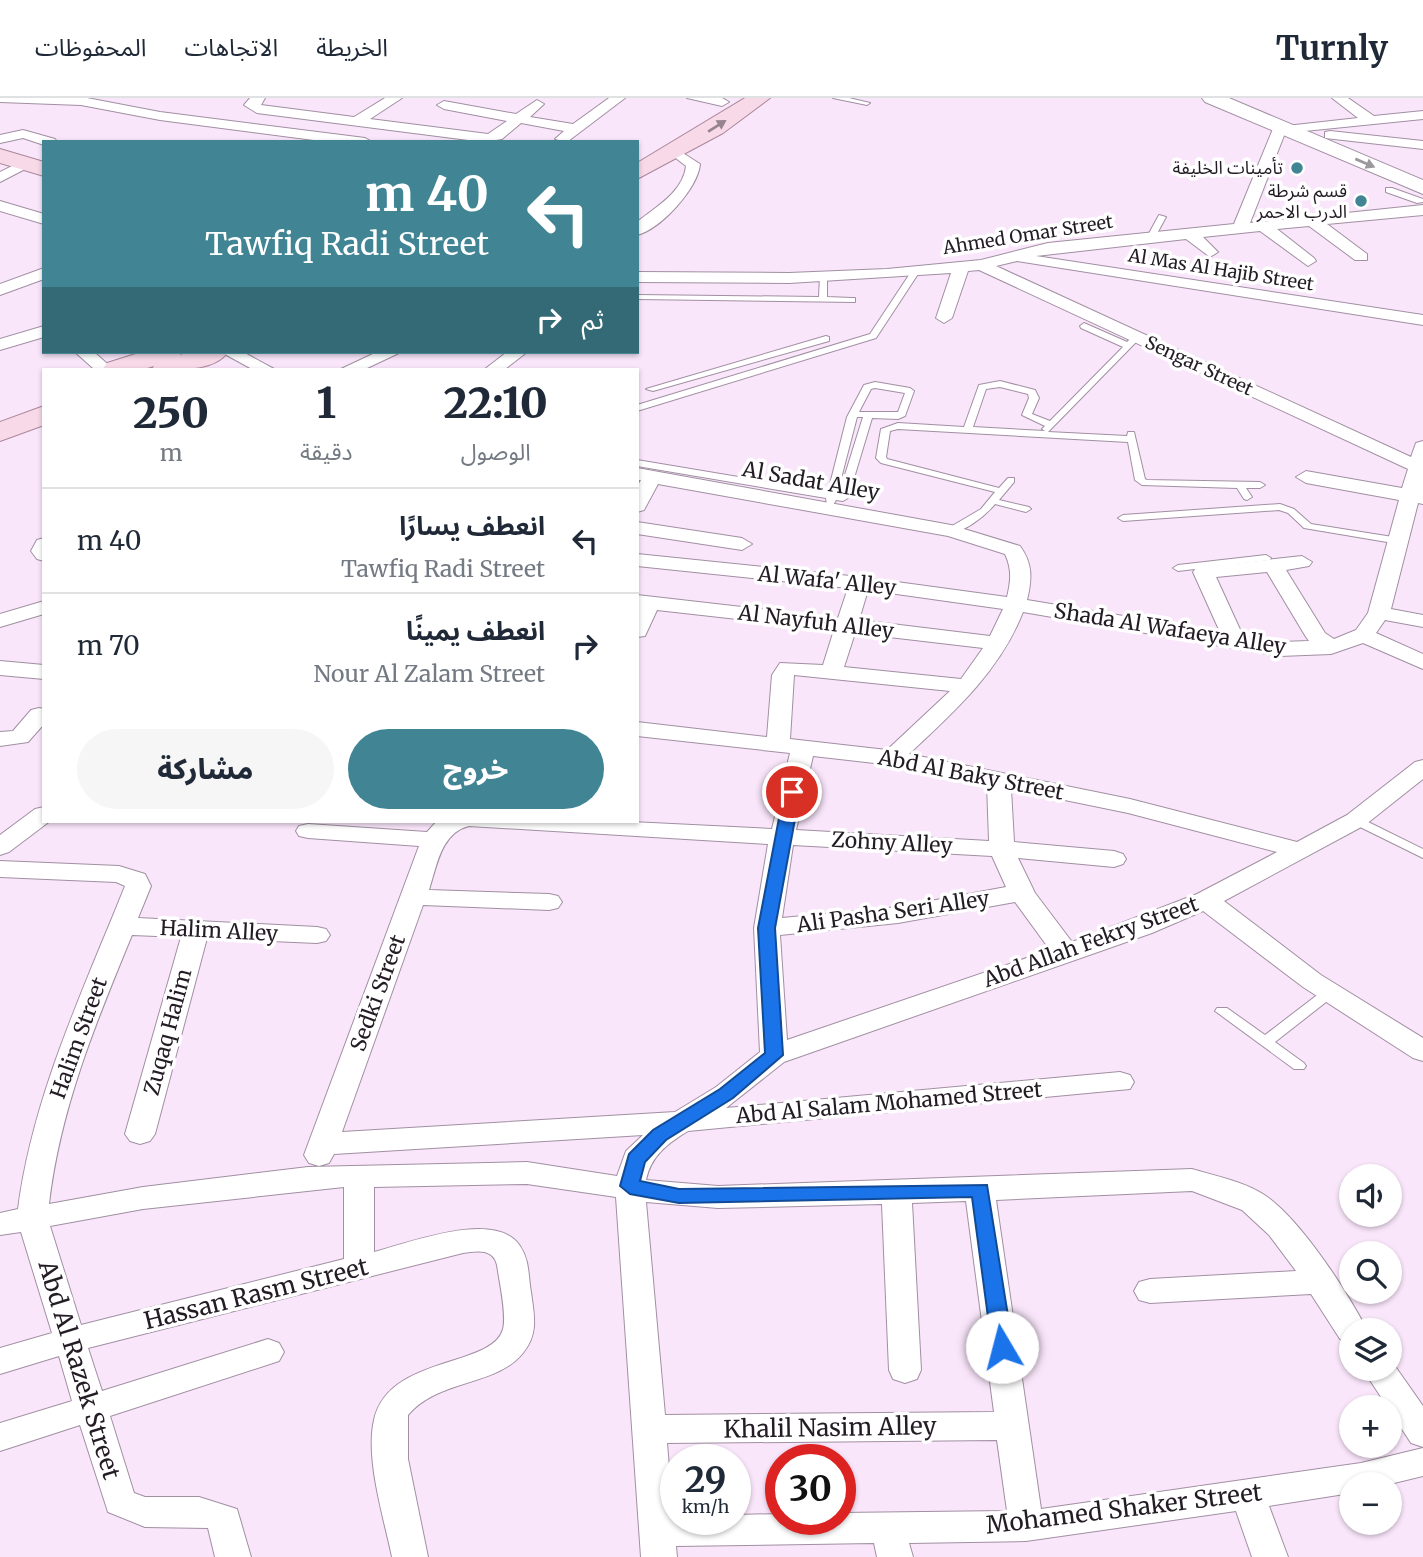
<!DOCTYPE html>
<html lang="ar">
<meta charset="utf-8">
<style>
:root{--surface:#fff;--page:#f6f6f7;--text:#1f2937;--muted:#747a83;--line:#e0e1e3;--accent:#418594}
body{margin:0;font-family:Merriweather,"Noto Sans Arabic",serif;background:var(--page);color:var(--text);direction:rtl;height:100vh;display:flex;flex-direction:column;font-size:26px;white-space:nowrap}
*{box-sizing:border-box;margin:0}
p{font-size:23px;color:var(--muted)}
.icon{flex:none;width:38px;height:38px;fill:none;stroke:currentColor;stroke-width:2;stroke-linecap:round;stroke-linejoin:round}
.map{position:relative;flex:1;overflow:hidden;direction:ltr}
.side{position:absolute;left:42px;top:270px;width:597px;height:455px;display:flex;flex-direction:column;background:var(--surface);border-radius:0px;box-shadow:0 2px 5px #0004;direction:rtl}
.side>*{flex:none}
.top-card{position:absolute;left:42px;top:42px;width:597px;height:214px;border-radius:0px;box-shadow:0 2px 5px #0004;direction:rtl;background:#418594;color:#fff;overflow:hidden}
.fabs{position:absolute;left:1339px;top:1066px;display:grid;gap:14px}
.fabs a{display:grid;place-items:center;width:63px;height:63px;border-radius:50%;background:var(--surface);box-shadow:0 2px 5px #0004;font-size:35px}
.speed{position:absolute;left:660px;top:1346px;display:flex;gap:14px;font-size:35px;font-weight:700;text-align:center}
.speed>*{display:grid;place-content:center;width:91px;height:91px;border-radius:50%;background:var(--surface);box-shadow:0 2px 5px #0004;line-height:1}
.speed small{font-size:18px;font-weight:400}
.speed .limit{border:10px solid #d22;background:#fff;color:#111}
.pin{position:absolute;display:grid;place-items:center;width:60px;height:60px;color:#fff;margin:-30px;border:4px solid #fff;border-radius:50%;box-shadow:0 2px 7px #0007}
.me{position:absolute;width:77px;margin:-38px;rotate:352deg;stroke-linejoin:round;filter:drop-shadow(0 0 5px #0008)}
.turn{display:flex;align-items:center;gap:24px;height:147px;padding:0 35px;font-size:32px}
.turn .icon{width:91px;height:91px;stroke-width:2.5}
.turn b{display:block;font-size:49px;line-height:60px}
.then{display:flex;align-items:center;height:66px;padding:0 35px;background:#0003;gap:14px;font-size:26px}
.eta{display:flex;justify-content:space-evenly;align-items:center;height:119px;text-align:center}
.eta b{font-size:42px;font-weight:800;line-height:49px}
.cta{display:flex;gap:14px;margin-top:auto;padding:14px 35px}
.cta a{flex:1;height:80px;border-radius:42px;background:var(--accent);color:#fff;font-size:28px;font-weight:800;line-height:80px;text-align:center}
.cta a+a{background:var(--page);color:var(--text)}
ul{padding:0;list-style:none}
li{display:flex;align-items:center;gap:21px;height:105px;padding:0 35px;border-top:2px solid var(--line)}
li div{flex:1}
li b{display:block;font-size:26px}
li em{font-style:normal}
header{display:flex;align-items:center;gap:42px;box-sizing:border-box;height:98px;padding:0 35px;background:var(--surface);border-bottom:2px solid var(--line)}
header strong{font-size:33px}
nav{display:flex;gap:38px;margin-inline-start:auto;font-size:24px}
.map>svg:first-child{display:block}
.lines{fill:none;stroke-linecap:round;stroke-linejoin:round}
.service-casing{stroke:#a18fa2;stroke-width:2}
.minor-casing{stroke:#a18fa2;stroke-width:2}
.secondary-casing{stroke:#a18fa2;stroke-width:2}
.primary-casing{stroke:#aa879a;stroke-width:2}
.service{fill:#fff;fill-rule:evenodd}
.minor{fill:#fff;fill-rule:evenodd}
.secondary{fill:#fff;fill-rule:evenodd}
.primary{fill:#f7d9e8;fill-rule:evenodd}
.oneway{fill:#988490}
.oneway2{fill:#9c999c}
.route{fill:#1a73e8;stroke:#114b97;stroke-width:2}
.poi-dot{fill:#418594;stroke:#fff;stroke-width:2.5}
.labels{text-anchor:middle;stroke-width:7;stroke-linejoin:round;paint-order:stroke}
.far-poi-label{font-size:18px;fill:#231c24;stroke:#fff;text-anchor:end}
.far-street-label{font-size:18px;fill:#231c24;stroke:#fff}
.street-label{font-size:21px;fill:#231c24;stroke:#fff}
.near-street-label{font-size:24px;fill:#231c24;stroke:#fff}
</style>
<header>
<strong>Turnly</strong>
<nav><a>الخريطة</a><a>الاتجاهات</a><a>المحفوظات</a></nav>
</header>
<div class="map">
<svg width="1423" height="1459" viewBox="0 0 1423 1459">
<rect width="100%" height="100%" fill="#fae6fb"/>
<g class="lines">
<g class="service-casing">
<path id="service" d="M833 0H849L870 5 867 7Z
M1386 90H1392L1423 101V104L1417 105 1386 94Z
M1159 117 1166 119 1154 141H1148L1147 139Z
M913 171 920 173 876 240 637 313V307L870 236Z
M820 177 827 179V199L852 200H855V204L637 201V197L819 199Z
M1084 225 1127 244 1134 237 1141 239 1048 334 1127 338 1128 334H1134L1145 381 1147 382 1260 384 1265 387 1260 390H1246L1252 399 1247 402 1244 401 1237 390 1142 387 1135 382 1128 344 898 331 890 333 886 359 887 361 999 390 1008 380H1014V384L999 402 1029 409 1031 411 1026 414 995 406C985 418 963 436 947 435V431L981 411 995 394 881 365 876 360 881 331 898 325 964 329 979 287 1000 283 1035 292 1039 300 1032 316 1050 323 1123 249 1081 230 1080 228ZM1000 289 1028 296 1029 300 1022 317 1045 328 1042 331 1045 333 973 329 986 291Z
M826 238 829 239V243L653 293 646 291Z
M875 284 910 290 914 293 905 318 898 321 872 320 848 400 843 403 836 402 833 407H827L826 400 637 368V362L828 394 847 319 864 287ZM875 290 905 295 898 314H859L871 291ZM857 319H863L839 396H837Z
M1280 406 1294 411 1311 426 1399 440 1404 443 1399 446 1304 430 1288 415 1279 412 1123 423 1118 420 1123 417Z
M1266 457 1271 460 1270 462 1178 473 1173 470 1178 467Z
M1356 718 1423 751V760L1352 725 1350 722 1352 719Z
M1330 890 1335 891 1337 894 1335 897 1275 944 1304 965 1306 968 1304 971H1294L1215 913 1217 910H1227L1265 937 1325 891Z"/>
</g>
<g class="minor-casing">
<path id="minor" d="M0 0H87L160 14 365 40 372 44H329L160 22 81 7 0 4Z
M250 0H265L261 7 354 19 385 0H402L370 21 488 36 507 23 444 11 437 7 444 3 516 16 537 2 544 6 530 19 573 26 609 0H625L567 44 555 41 564 33 521 25 502 41 484 44 257 15 244 7Z
M687 0H722L729 4 722 8Z
M1332 0H1348L1374 18 1423 13V21L1285 35 1250 125 1423 107V117L1327 126 1367 156V162H1355L1309 128 1277 131 1314 160 1316 163 1308 168 1260 133 1203 139 1218 154 1210 159 1186 141 1036 158 1423 217V227L1017 163 996 168 1411 359 1416 345 1423 343V406L1418 405 1391 511 1423 517V529L1385 522 1376 535 1423 556V571L1363 545 1331 556 1280 558 1023 514C1000 573 954 614 909 656L1130 701 1297 744 1347 717 1415 664 1423 662V681L1365 727 1224 803 1321 877 1423 940V963L1413 960 1303 889 1203 813 1152 835 784 964 726 1010 1120 974 1130 977 1134 984 1130 991 688 1033C667 1046 651 1058 646 1082L718 1088 1192 1071C1215 1078 1242 1083 1263 1096 1299 1119 1347 1193 1367 1232H1351V1245L1340 1241 1311 1196 1150 1205 1139 1202 1134 1193 1139 1184 1150 1181 1296 1173 1269 1137 1242 1112 1192 1093 996 1102 1041 1411 1361 1365 1423 1350V1378L1390 1386H1351V1395L1269 1408 1288 1459H1252L1236 1413 1026 1443 909 1445 913 1459H877L874 1445 676 1448 677 1459H641L616 1099 527 1086 374 1089V1154C409 1145 496 1111 520 1148 530 1163 528 1178 531 1194 534 1217 539 1235 523 1255 497 1288 438 1281 408 1317V1361L428 1459H392C384 1420 365 1361 374 1322 388 1257 493 1270 503 1231 507 1217 499 1182 497 1167 493 1150 477 1153 463 1155L88 1250 102 1293 268 1241 279 1245 284 1254 279 1263 110 1318 134 1395 145 1399H199L237 1411 251 1459H215L208 1430 145 1429 108 1414 80 1327 0 1353V1325L72 1303 59 1258 0 1276V1250L52 1235 21 1134 0 1137V1115L18 1111C33 997 83 893 125 788L116 784 0 779V763L119 768 145 776 151 788 138 820 317 829 326 831 330 837 326 843 317 845 207 840 155 1036 150 1043 140 1046 130 1043 125 1036 181 839 132 837C96 924 60 1011 49 1106L143 1089 308 1069 527 1064 617 1078 626 1053 643 1037 334 1056 329 1065 319 1068 309 1065 304 1057 419 748 308 740 299 738 296 733 299 728 308 726 427 734 437 723H611L772 731 790 655 637 638V624L767 639 772 577 780 565 823 567 834 532 657 512 645 538 637 539V497L838 520 848 490 637 468V456L860 479 1007 499C1011 483 1012 471 1005 456L948 438 658 386 644 412 637 414V389L641 382H637V370L951 427 1020 448C1033 466 1032 481 1027 502L1220 534 1193 474 1196 470 1302 458 1312 464 1309 468 1286 472 1325 535 1334 541 1356 532 1368 515 1399 402 1306 385 1296 379 1306 373 1402 390 1408 371 979 172 968 173 952 220 944 225 936 220 951 175 789 185 637 184V174L789 175 887 171 981 162 1048 145 1234 126 1275 26 1286 28 1358 20ZM1267 474 1306 539 1309 543 1280 544 1243 538 1216 479ZM868 492 1003 511 990 538 859 522ZM855 535 983 550 961 581 844 569ZM794 577 950 593 887 652 790 641ZM813 658 892 667 987 686 989 743 796 732ZM1011 691 1128 715 1277 754 1197 796 1072 844 1035 795 1018 760 1114 769 1123 766 1126 761 1123 756 1114 753 1014 744ZM469 728 768 746 754 830 760 954 716 989 675 1014 342 1034 423 807 549 812 558 810 562 804 558 798 549 796 429 792C437 767 441 735 469 728ZM793 747 992 758 1006 789 898 809 782 820ZM1015 804 1050 852 787 942 780 837 898 825ZM344 1089V1161L81 1227 50 1128 143 1111ZM966 1103 994 1314 665 1317 646 1104 718 1110 882 1106 889 1272 893 1281 905 1285 917 1281 921 1272 912 1105ZM997 1342 1007 1413 840 1415V1421H780V1416L735 1417V1421H676L673 1418 667 1345Z
M23 32 55 41 57 44H44V47L23 40 0 45V37Z
M1330 33 1423 43V51L1325 40V34Z
M675 50 700 66C698 90 661 131 637 137V124C656 109 683 94 686 68L668 54Z
M24 62 29 63V69L0 84V74Z
M0 103 44 116V126L0 113Z
M44 170V181L0 197V186Z
M44 228V239L0 252V241Z
M75 254H94L113 271H94Z
M221 254H243L274 271H252Z
M377 254H401L365 271H341Z
M507 254H527L505 271H485Z
M637 424 742 440 752 446 742 452 637 436Z
M44 440V463L37 461 31 453 37 442Z
M44 503V516L0 529V516Z
M0 563 44 567V581L0 577Z
M39 610 44 611V626L28 644 0 648V634L13 633 31 612Z
M44 709V723H50L9 754 0 757V737L35 711Z
M1390 1261 1423 1308V1349L1411 1345 1362 1270H1390Z"/>
</g>
<g class="secondary-casing">
<path id="secondary" d="M1202 0H1229L1423 82V96L1205 4Z"/>
</g>
<g class="primary-casing">
<path id="primary" d="M745 0H770L723 35 637 81V65Z
M0 51 44 64V78L0 65Z
M142 254H182L180 257 189 254H228C213 275 175 271 152 271L154 268 144 271H103L107 265Z
M44 308V327L0 343V324Z"/>
</g>
<use href="#service" class="service"/>
<use href="#minor" class="minor"/>
<use href="#secondary" class="secondary"/>
<use href="#primary" class="primary"/>
</g>
<defs><path id="oneway-solid" d="M-6-.8H1V-3.2L6.5 0L1 3.2V.8H-6Z" transform="scale(1.75)"/></defs>
<use class="oneway" href="#oneway-solid" transform="translate(717 28) rotate(-32)"/>
<use class="oneway2" href="#oneway-solid" transform="translate(1365 65) rotate(23)"/>
<path class="route" d="M792 690 800 694 775 830 783 957 733 1000 666 1042 645 1064 640 1083 679 1091 987 1087 1013 1249 1009 1255H995L992 1249 972 1099 679 1105 630 1096 620 1088 629 1056 653 1032 720 991 765 955 758 830 784 694Z"/>
<g class="poi-dot">
<circle cx="1297" cy="70" r="7"/>
<circle cx="1361" cy="103" r="7"/>
</g>
<g class="labels">
<g class="far-poi-label">
<text x="1283" y="76">تأمينات الخليفة</text>
<text x="1347" y="99">قسم شرطة<tspan x="1347" dy="21">الدرب الاحمر</tspan></text>
</g>
<g class="far-street-label">
<text transform="translate(1028 137) rotate(-9)" y="6">Ahmed Omar Street</text>
<text transform="translate(1221 172) rotate(9)" y="6">Al Mas Al Hajib Street</text>
<text transform="translate(1199 268) rotate(25)" y="6">Sengar Street</text>
</g>
<g class="street-label">
<text transform="translate(811 383) rotate(10)" y="7">Al Sadat Alley</text>
<text transform="translate(827 483) rotate(6)" y="7">Al Wafa' Alley</text>
<text transform="translate(816 524) rotate(7)" y="7">Al Nayfuh Alley</text>
<text transform="translate(1170 531) rotate(9)" y="7">Shada Al Wafaeya Alley</text>
<text transform="translate(971 677) rotate(11)" y="7">Abd Al Baky Street</text>
<text transform="translate(892 745) rotate(3)" y="7">Zohny Alley</text>
<text transform="translate(893 814) rotate(-8)" y="7">Ali Pasha Seri Alley</text>
<text transform="translate(219 833) rotate(3)" y="7">Halim Alley</text>
<text transform="translate(1091 844) rotate(-20)" y="7">Abd Allah Fekry Street</text>
<text transform="translate(378 895) rotate(-70)" y="7">Sedki Street</text>
<text transform="translate(168 934) rotate(-75)" y="7">Zuqaq Halim</text>
<text transform="translate(79 940) rotate(-70)" y="7">Halim Street</text>
<text transform="translate(889 1005) rotate(-5)" y="7">Abd Al Salam Mohamed Street</text>
</g>
<g class="near-street-label">
<text transform="translate(256 1196) rotate(-14)" y="8">Hassan Rasm Street</text>
<text transform="translate(79 1272) rotate(73)" y="8">Abd Al Razek Street</text>
<text transform="translate(830 1330) rotate(-1)" y="8">Khalil Nasim Alley</text>
<text transform="translate(1124 1411) rotate(-7)" y="8">Mohamed Shaker Street</text>
</g>
</g>
</svg>
<div class="fabs">
<a><svg class="icon" aria-label="sound" viewBox="0 0 24 24"><path d="M4 9h4l5-4v14l-5-4H4zM17 9q2 3 0 6"/></svg></a>
<a><svg class="icon" aria-label="search" viewBox="0 0 24 24"><circle cx="10" cy="10" r="6"/><path d="M15 15l6 6"/></svg></a>
<a><svg class="icon" aria-label="layers" viewBox="0 0 24 24"><path d="M12 4l9 5-9 5-9-5zM3 14l9 5 9-5"/></svg></a>
<a>+</a>
<a>−</a>
</div>
<div class="speed"><div>29<small>km/h</small></div><div class="limit">30</div></div>
<div class="pin" style="left:792px;top:694px;background:#d93025"><svg class="icon" aria-label="arrive" viewBox="0 0 24 24"><path d="M6 21V4h12l-3 4 3 4H6"/></svg></div>
<svg class="me" style="left:1002px;top:1249px" viewBox="-20 -20 40 40"><circle r="19" fill="#fff"/><path d="M0-13L10 11 0 6-10 11z" fill="#1a73e8"/></svg>
<div class="top-card">
<div class="turn"><svg class="icon" aria-label="left" viewBox="0 0 24 24"><path d="M17 20v-9H6M10 6l-5 5 5 5"/></svg><div><b>40 m</b>Tawfiq Radi Street</div></div>
<div class="then">ثم<svg class="icon" aria-label="right" viewBox="0 0 24 24"><path d="M7 20v-9h11M14 6l5 5-5 5"/></svg></div>
</div>
<section class="side">
<div class="eta">
<div><b>22:10</b><p>الوصول</p></div>
<div><b>1</b><p>دقيقة</p></div>
<div><b>250</b><p>m</p></div>
</div>
<ul>
<li><svg class="icon" aria-label="left" viewBox="0 0 24 24"><path d="M17 20v-9H6M10 6l-5 5 5 5"/></svg><div><b>انعطف يسارًا</b><p>Tawfiq Radi Street</p></div><em>40 m</em></li>
<li><svg class="icon" aria-label="right" viewBox="0 0 24 24"><path d="M7 20v-9h11M14 6l5 5-5 5"/></svg><div><b>انعطف يمينًا</b><p>Nour Al Zalam Street</p></div><em>70 m</em></li>
</ul>
<div class="cta"><a>خروج</a><a>مشاركة</a></div>
</section>
</div>
